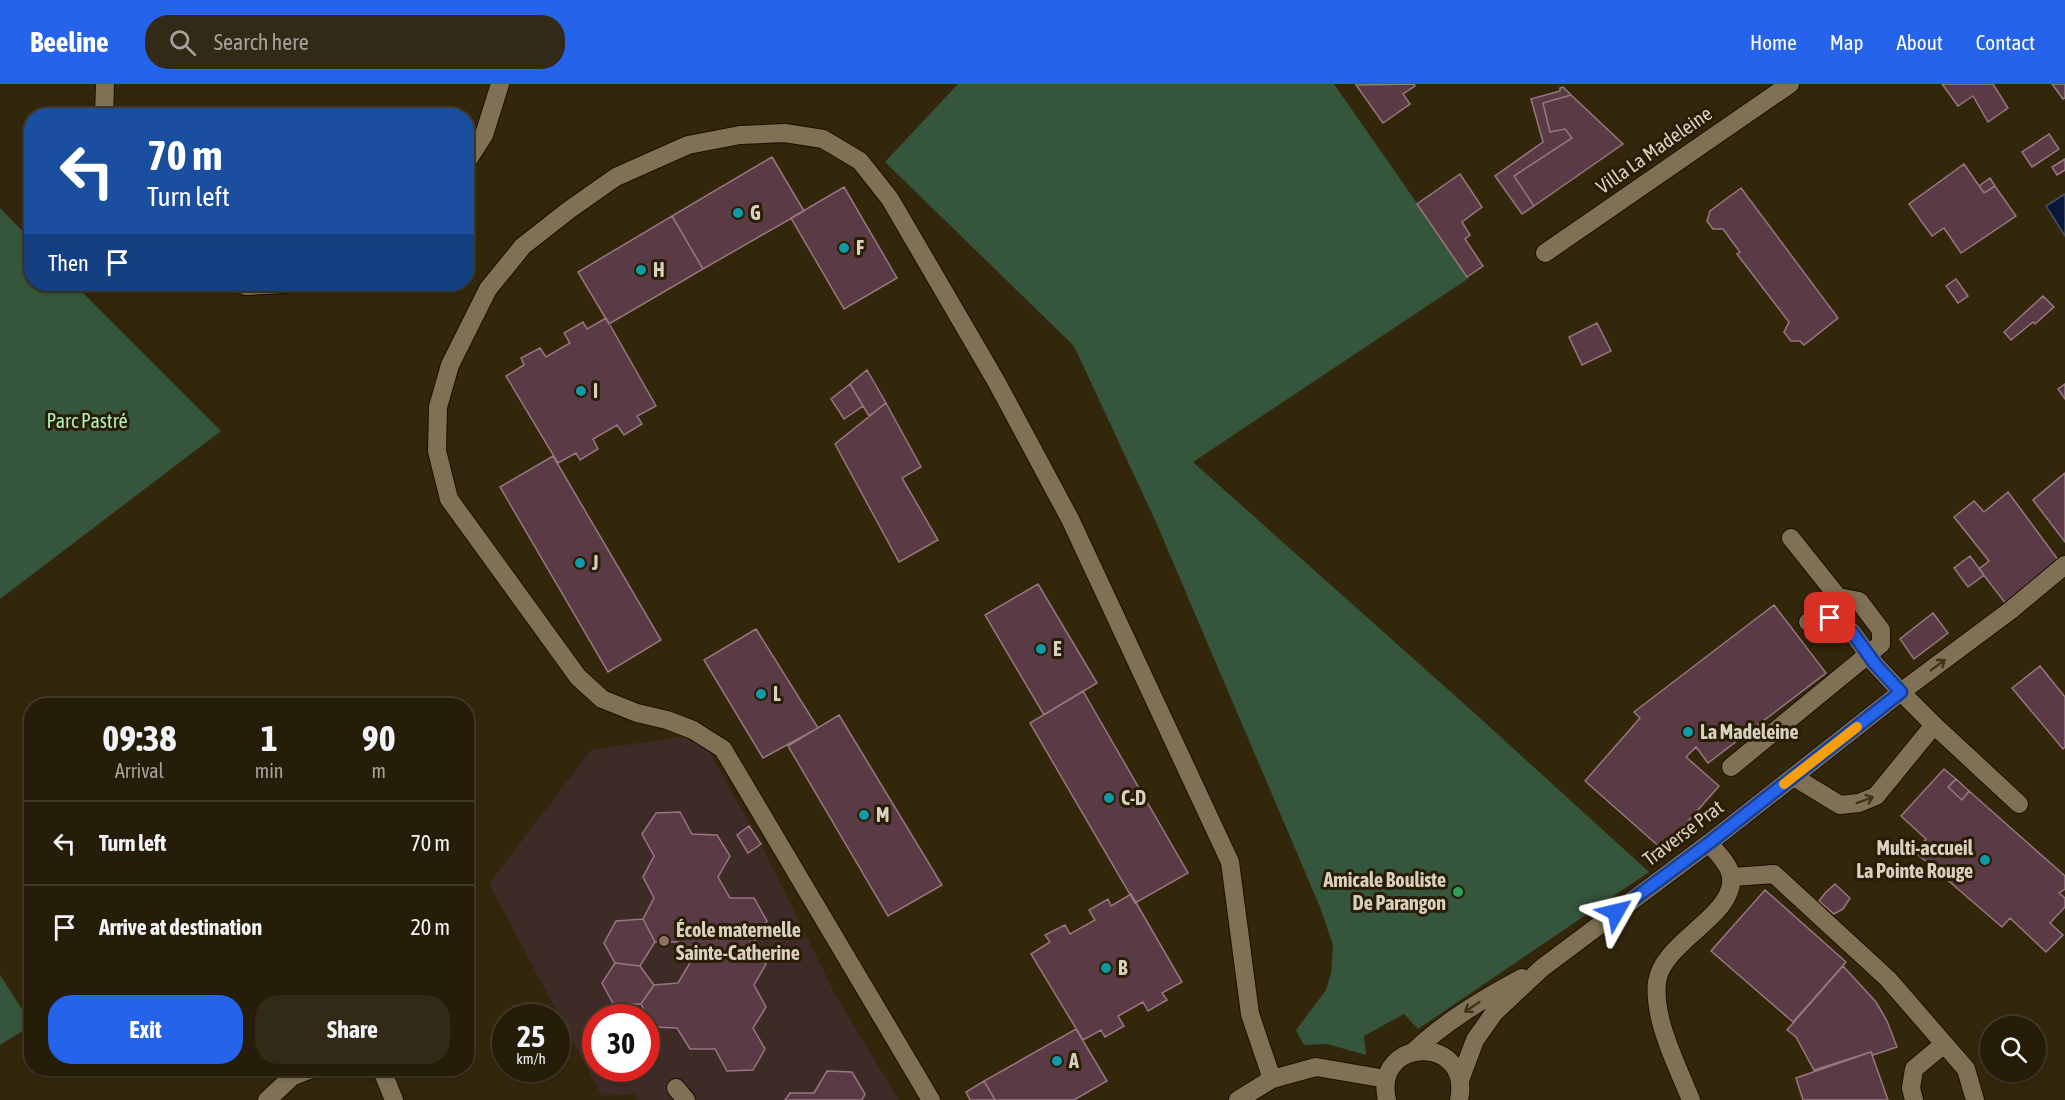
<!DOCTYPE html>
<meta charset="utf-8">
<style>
:root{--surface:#261d08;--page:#322a16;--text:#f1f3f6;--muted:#a4a29c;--line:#423b29;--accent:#2563eb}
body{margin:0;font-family:"Asap Condensed",sans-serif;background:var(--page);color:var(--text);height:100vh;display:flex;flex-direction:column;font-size:22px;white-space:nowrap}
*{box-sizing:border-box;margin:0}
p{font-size:20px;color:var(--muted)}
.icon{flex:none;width:33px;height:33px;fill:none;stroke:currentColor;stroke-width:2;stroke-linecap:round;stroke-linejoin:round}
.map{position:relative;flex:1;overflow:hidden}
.panel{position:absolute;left:24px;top:614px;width:450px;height:378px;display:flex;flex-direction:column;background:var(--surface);border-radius:24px;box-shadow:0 2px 4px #0004,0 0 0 2px var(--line)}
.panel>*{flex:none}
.hud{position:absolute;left:24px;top:24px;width:450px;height:183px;border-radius:24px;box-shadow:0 2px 4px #0004,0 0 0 2px var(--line);background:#1a4fa0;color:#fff;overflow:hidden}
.tools{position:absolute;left:1980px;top:932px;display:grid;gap:12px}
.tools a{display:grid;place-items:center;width:66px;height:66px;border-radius:50%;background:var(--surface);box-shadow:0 2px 4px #0004,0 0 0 2px var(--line);font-size:30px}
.speed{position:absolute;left:492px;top:920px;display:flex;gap:12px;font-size:30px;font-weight:700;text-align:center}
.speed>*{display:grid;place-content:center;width:78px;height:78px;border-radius:50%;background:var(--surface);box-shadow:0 2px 4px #0004,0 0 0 2px var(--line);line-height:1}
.speed small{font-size:15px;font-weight:400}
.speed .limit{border:9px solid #d22;background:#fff;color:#111}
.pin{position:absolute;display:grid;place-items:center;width:51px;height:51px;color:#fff;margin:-26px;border-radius:12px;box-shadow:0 3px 9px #0006}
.me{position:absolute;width:66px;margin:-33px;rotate:53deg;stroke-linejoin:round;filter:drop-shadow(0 0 4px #0008)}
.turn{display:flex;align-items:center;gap:21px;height:126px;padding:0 24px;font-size:27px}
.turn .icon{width:78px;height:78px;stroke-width:2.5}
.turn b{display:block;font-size:42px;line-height:51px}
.then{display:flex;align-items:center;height:57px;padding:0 24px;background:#0003;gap:12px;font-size:22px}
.eta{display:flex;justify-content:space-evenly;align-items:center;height:102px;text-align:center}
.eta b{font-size:36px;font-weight:700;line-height:42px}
.primary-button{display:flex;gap:12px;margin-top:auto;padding:12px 24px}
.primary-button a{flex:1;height:69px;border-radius:24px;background:var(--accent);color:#fff;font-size:24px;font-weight:700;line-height:69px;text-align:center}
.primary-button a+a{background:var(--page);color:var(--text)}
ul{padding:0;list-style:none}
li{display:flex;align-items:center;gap:18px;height:84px;padding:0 24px;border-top:2px solid var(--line)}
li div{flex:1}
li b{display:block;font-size:22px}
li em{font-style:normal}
header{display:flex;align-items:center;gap:36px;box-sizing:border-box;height:84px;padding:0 30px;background:var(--accent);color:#fff}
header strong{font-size:28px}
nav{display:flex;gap:33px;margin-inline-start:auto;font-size:21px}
.search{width:420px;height:54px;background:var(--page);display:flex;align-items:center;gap:15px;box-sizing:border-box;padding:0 21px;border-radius:24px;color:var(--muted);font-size:22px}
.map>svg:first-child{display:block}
.education{fill:#3e2b28;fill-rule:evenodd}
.green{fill:#35553d}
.water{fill:#08183a;stroke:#464f62;stroke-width:1.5}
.building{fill:#5a3b45;stroke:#987680;stroke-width:1.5}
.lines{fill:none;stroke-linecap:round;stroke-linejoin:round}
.lane-casing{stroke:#1b0f00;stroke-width:20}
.street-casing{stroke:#1b0f00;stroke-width:20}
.lane{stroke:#807155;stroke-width:18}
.street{stroke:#807155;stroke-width:18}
.oneway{stroke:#3f3218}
.route-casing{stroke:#184099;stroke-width:15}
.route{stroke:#2563eb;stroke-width:10}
.slow{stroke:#f59e0b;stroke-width:10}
.culture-dot{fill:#0f9aa8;stroke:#291d03;stroke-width:2}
.leisure-dot{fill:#2e9e5b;stroke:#291d03;stroke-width:2}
.education-dot{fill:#8d6e63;stroke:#291d03;stroke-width:2}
.labels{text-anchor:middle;stroke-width:6;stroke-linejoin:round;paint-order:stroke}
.street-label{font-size:20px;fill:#d8d0c1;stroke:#291d03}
.poi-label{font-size:20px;font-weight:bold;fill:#d8d0c1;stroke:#291d03;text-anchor:start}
.park-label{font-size:20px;fill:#adf1bd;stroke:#291d03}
</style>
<header>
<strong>Beeline</strong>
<div class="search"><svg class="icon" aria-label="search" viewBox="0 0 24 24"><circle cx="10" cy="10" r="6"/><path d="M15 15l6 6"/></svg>Search here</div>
<nav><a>Home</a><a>Map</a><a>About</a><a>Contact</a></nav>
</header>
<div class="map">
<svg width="2065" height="1016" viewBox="0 0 2065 1016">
<rect width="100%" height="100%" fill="#33270b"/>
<path class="education" d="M699 650 761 760 837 914 899 1016H637L634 1010 602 1012 489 800 591 666ZM596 933H646V984H596Z"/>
<path class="green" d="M958 0H1334L1469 194 1193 378 1481 635 1649 788 1418 945 1404 930 1364 952 1366 971 1327 960 1304 961 1296 946 1326 906 1331 889 1333 861 1320 823 1155 436 1074 262 885 78Z
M0 124 31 156 32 200H74L221 347 0 515Z
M0 891 32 941 0 961Z"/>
<path class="water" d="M2065 110V152L2046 122Z"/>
<path class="building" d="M1414 0 1415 2 1403 10 1410 20 1383 39 1356 1Z
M1942 0H1993L2008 24 1988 38 1973 12 1958 22Z
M2052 0H2065V14L2063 15Z
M1563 3 1571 11 1543 19 1550 48 1565 45 1572 54 1514 92 1534 122 1522 130 1495 92 1543 58 1531 15 1560 7V4Z
M1571 11 1623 60 1534 122 1514 92 1572 54 1565 45 1550 48 1543 19Z
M2049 50 2059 65 2032 83 2022 68Z
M772 73 804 127 703 185 672 132Z
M2065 75V86L2057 91 2052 83Z
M1964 80 1984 109 1995 102 2016 132 1961 169 1944 144 1932 152 1909 120Z
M1460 90 1482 123 1462 138 1470 151 1465 155 1483 182 1467 193 1417 120Z
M1990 94 1995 102 1984 109 1979 102Z
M844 103 897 194 844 225 791 134Z
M1741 104 1838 234 1804 261 1800 257H1791L1784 248 1789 238 1737 170 1740 168 1723 145H1713L1707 137 1710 127Z
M672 132 703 185 609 240 578 188Z
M1956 195 1968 212 1958 219 1946 202Z
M2043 212 2054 223 2035 240 2033 238 2011 256 2004 248Z
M606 234 656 322 637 332 642 340 624 351 617 341 593 355 598 365 580 376 576 369 558 379 506 292 524 281 521 274 540 264 546 273 570 259 564 249 583 238 587 245Z
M1597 239 1611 267 1582 281 1569 253Z
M867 286 886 319 869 332 850 300Z
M850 300 863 322 844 335 831 315Z
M2065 300V315L2058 305Z
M886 319 921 383 902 394 938 456 899 478 835 360Z
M553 372 661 556 608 588 500 403Z
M2065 389V458L2033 416Z
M2008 408 2059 477 2006 520 1979 485 1989 477 1954 433 1974 417 1984 428Z
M1970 472 1984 491 1968 503 1954 484Z
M1038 500 1097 599 1044 631 985 531Z
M1774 521 1826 589 1708 679 1696 663 1686 673 1719 702 1663 766 1585 697 1640 634 1634 628Z
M1933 529 1948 549 1914 575 1900 555Z
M756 545 818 644 763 674 704 576Z
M2040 582 2065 613V663L2063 665 2012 604Z
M1083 607 1188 789 1135 819 1030 639Z
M839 631 942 801 888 832 788 662Z
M1944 685 1956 695 1948 703 1962 716 1969 707 2065 792V805L2059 809 2065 814V823L2050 839 2063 851 2046 868 2010 834 2002 843 1915 768 1926 755 1901 732Z
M1956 695 1969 707 1962 716 1948 703Z
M680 728 692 750 717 751 730 772 718 793 730 814H754L767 837 754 858 766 880 754 901 766 923 753 944 765 965 753 986 727 987 715 965H690L677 944 653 943 641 920 654 901 678 899 690 879 678 858H655L643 835 654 814 643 793 654 772 642 750 656 729Z
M749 742 761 760 748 769 737 751Z
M1835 800 1850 814 1843 825 1834 830 1819 817 1826 808Z
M1765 806 1846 878 1793 938 1711 867Z
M1131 810 1182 898 1162 909 1167 916 1148 927 1143 918 1118 932 1124 942 1105 953 1101 946 1083 956 1031 870 1050 858 1045 851 1065 841 1070 850 1095 836 1089 826 1108 815 1111 822Z
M643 835 655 858 640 882 615 879 604 859 616 837Z
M615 879 640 882 654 901 641 920 614 921 602 899Z
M1843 882 1876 918 1887 937 1897 963 1873 971 1871 968 1814 986 1796 953 1787 946Z
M1076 945 1107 997 1074 1016H995L984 997Z
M1871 968 1888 1016H1803L1796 994Z
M827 987 852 988 865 1010 862 1016H785L790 1009H814Z
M984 997 995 1016H970L966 1008Z"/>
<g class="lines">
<g class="lane-casing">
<path id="lane" d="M104 32 105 0
M466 79 484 51 500 0
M1545 169 1790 0
M241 200 246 202 284 200
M1808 538 1830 534 1852 548 1875 580 1901 608
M1934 641 2019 720
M1731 683 1881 560V546L1859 517 1838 513 1791 454
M1732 793 1774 790 1888 895 1966 985 1975 1016
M381 984 394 1016
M676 1004 686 1016
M267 1016 293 992 314 984
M931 1016 723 665 693 646 667 636 637 629 602 615 578 593 449 415 437 367 438 323 450 281 488 205 523 162 569 126 616 93 688 61 740 51 785 49 823 55 860 77 890 115 996 297 1070 435 1230 778 1250 930 1272 995
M1691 1016C1677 981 1653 936 1657 898 1662 858 1736 831 1731 793 1730 780 1716 768 1709 759
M1914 1016 1911 1004 1914 985 1944 960"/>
</g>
<g class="street-casing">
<path id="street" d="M1794 693 1840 721 1859 719 1876 712 1934 641 1901 608 2011 526 2065 481
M1414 967C1446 937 1483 915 1522 894
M1460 996 1475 956 1494 929 1542 884 1709 759 1901 608
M1238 1016 1272 995 1316 983 1386 995
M1387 1016C1372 952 1473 950 1459 1016"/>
</g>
<use href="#lane" class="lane"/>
<use href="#street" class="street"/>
</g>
<defs><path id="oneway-shaft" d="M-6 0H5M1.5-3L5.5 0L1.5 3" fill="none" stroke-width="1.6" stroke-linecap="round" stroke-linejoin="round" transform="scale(1.5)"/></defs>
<g class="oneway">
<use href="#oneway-shaft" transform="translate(1938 581) rotate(-37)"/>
<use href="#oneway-shaft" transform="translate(1865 716) rotate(-20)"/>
<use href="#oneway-shaft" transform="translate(1472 923) rotate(146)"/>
</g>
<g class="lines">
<g class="route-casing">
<path id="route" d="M1616 828 1709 759 1901 608 1875 580 1852 548 1830 534"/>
</g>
<use href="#route" class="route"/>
<path class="slow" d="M1784 700 1857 643"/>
</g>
<g class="culture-dot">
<circle cx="738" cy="129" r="6"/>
<circle cx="844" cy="164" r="6"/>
<circle cx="641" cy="186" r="6"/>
<circle cx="581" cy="307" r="6"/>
<circle cx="580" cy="479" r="6"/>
<circle cx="1041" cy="565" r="6"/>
<circle cx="761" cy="610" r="6"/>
<circle cx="1688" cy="648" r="6"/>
<circle cx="1109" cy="714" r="6"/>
<circle cx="864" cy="731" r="6"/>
<circle cx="1985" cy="776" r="6"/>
<circle cx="1106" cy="884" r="6"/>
<circle cx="1057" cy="977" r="6"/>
</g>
<circle class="leisure-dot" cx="1458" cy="808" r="6"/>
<circle class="education-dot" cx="664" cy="857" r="6"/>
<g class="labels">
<g class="street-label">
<text transform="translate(1654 66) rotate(-35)" y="7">Villa La Madeleine</text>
<text transform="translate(1683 749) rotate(-37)" y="7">Traverse Prat</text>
</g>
<g class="poi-label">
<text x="750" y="136">G</text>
<text x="856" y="171">F</text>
<text x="653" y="193">H</text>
<text x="593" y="314">I</text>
<text x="592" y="486">J</text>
<text x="1053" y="572">E</text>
<text x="773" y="617">L</text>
<text x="1700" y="655">La Madeleine</text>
<text x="1121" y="721">C-D</text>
<text x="876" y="738">M</text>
<text x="1973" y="771" text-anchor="end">Multi-accueil<tspan x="1973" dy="23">La Pointe Rouge</tspan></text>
<text x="1446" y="803" text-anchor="end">Amicale Bouliste<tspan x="1446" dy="23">De Parangon</tspan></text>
<text x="676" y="853">École maternelle<tspan x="676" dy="23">Sainte-Catherine</tspan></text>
<text x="1118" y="891">B</text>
<text x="1069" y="984">A</text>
</g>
<g class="park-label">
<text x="87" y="344">Parc Pastré</text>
</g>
</g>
</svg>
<div class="tools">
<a><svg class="icon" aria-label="search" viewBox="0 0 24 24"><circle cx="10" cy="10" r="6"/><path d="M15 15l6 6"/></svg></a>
</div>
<div class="speed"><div>25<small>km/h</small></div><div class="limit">30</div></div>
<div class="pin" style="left:1830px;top:534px;background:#d93025"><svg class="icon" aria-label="arrive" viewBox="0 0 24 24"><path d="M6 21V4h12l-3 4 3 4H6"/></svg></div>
<svg class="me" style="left:1616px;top:828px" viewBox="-20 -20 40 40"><path d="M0-17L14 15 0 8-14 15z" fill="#2563eb" stroke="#fff" stroke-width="4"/></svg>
<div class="hud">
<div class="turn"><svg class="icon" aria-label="left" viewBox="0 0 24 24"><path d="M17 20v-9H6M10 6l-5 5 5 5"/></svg><div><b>70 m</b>Turn left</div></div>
<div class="then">Then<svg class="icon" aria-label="arrive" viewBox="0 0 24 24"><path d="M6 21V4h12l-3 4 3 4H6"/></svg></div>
</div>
<section class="panel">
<div class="eta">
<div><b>09:38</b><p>Arrival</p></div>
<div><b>1</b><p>min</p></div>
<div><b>90</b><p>m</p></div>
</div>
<ul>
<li><svg class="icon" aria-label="left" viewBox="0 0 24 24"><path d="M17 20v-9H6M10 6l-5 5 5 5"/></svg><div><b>Turn left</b></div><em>70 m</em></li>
<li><svg class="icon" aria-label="arrive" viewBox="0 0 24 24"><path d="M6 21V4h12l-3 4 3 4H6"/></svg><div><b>Arrive at destination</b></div><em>20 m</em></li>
</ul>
<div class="primary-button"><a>Exit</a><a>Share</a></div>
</section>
</div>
